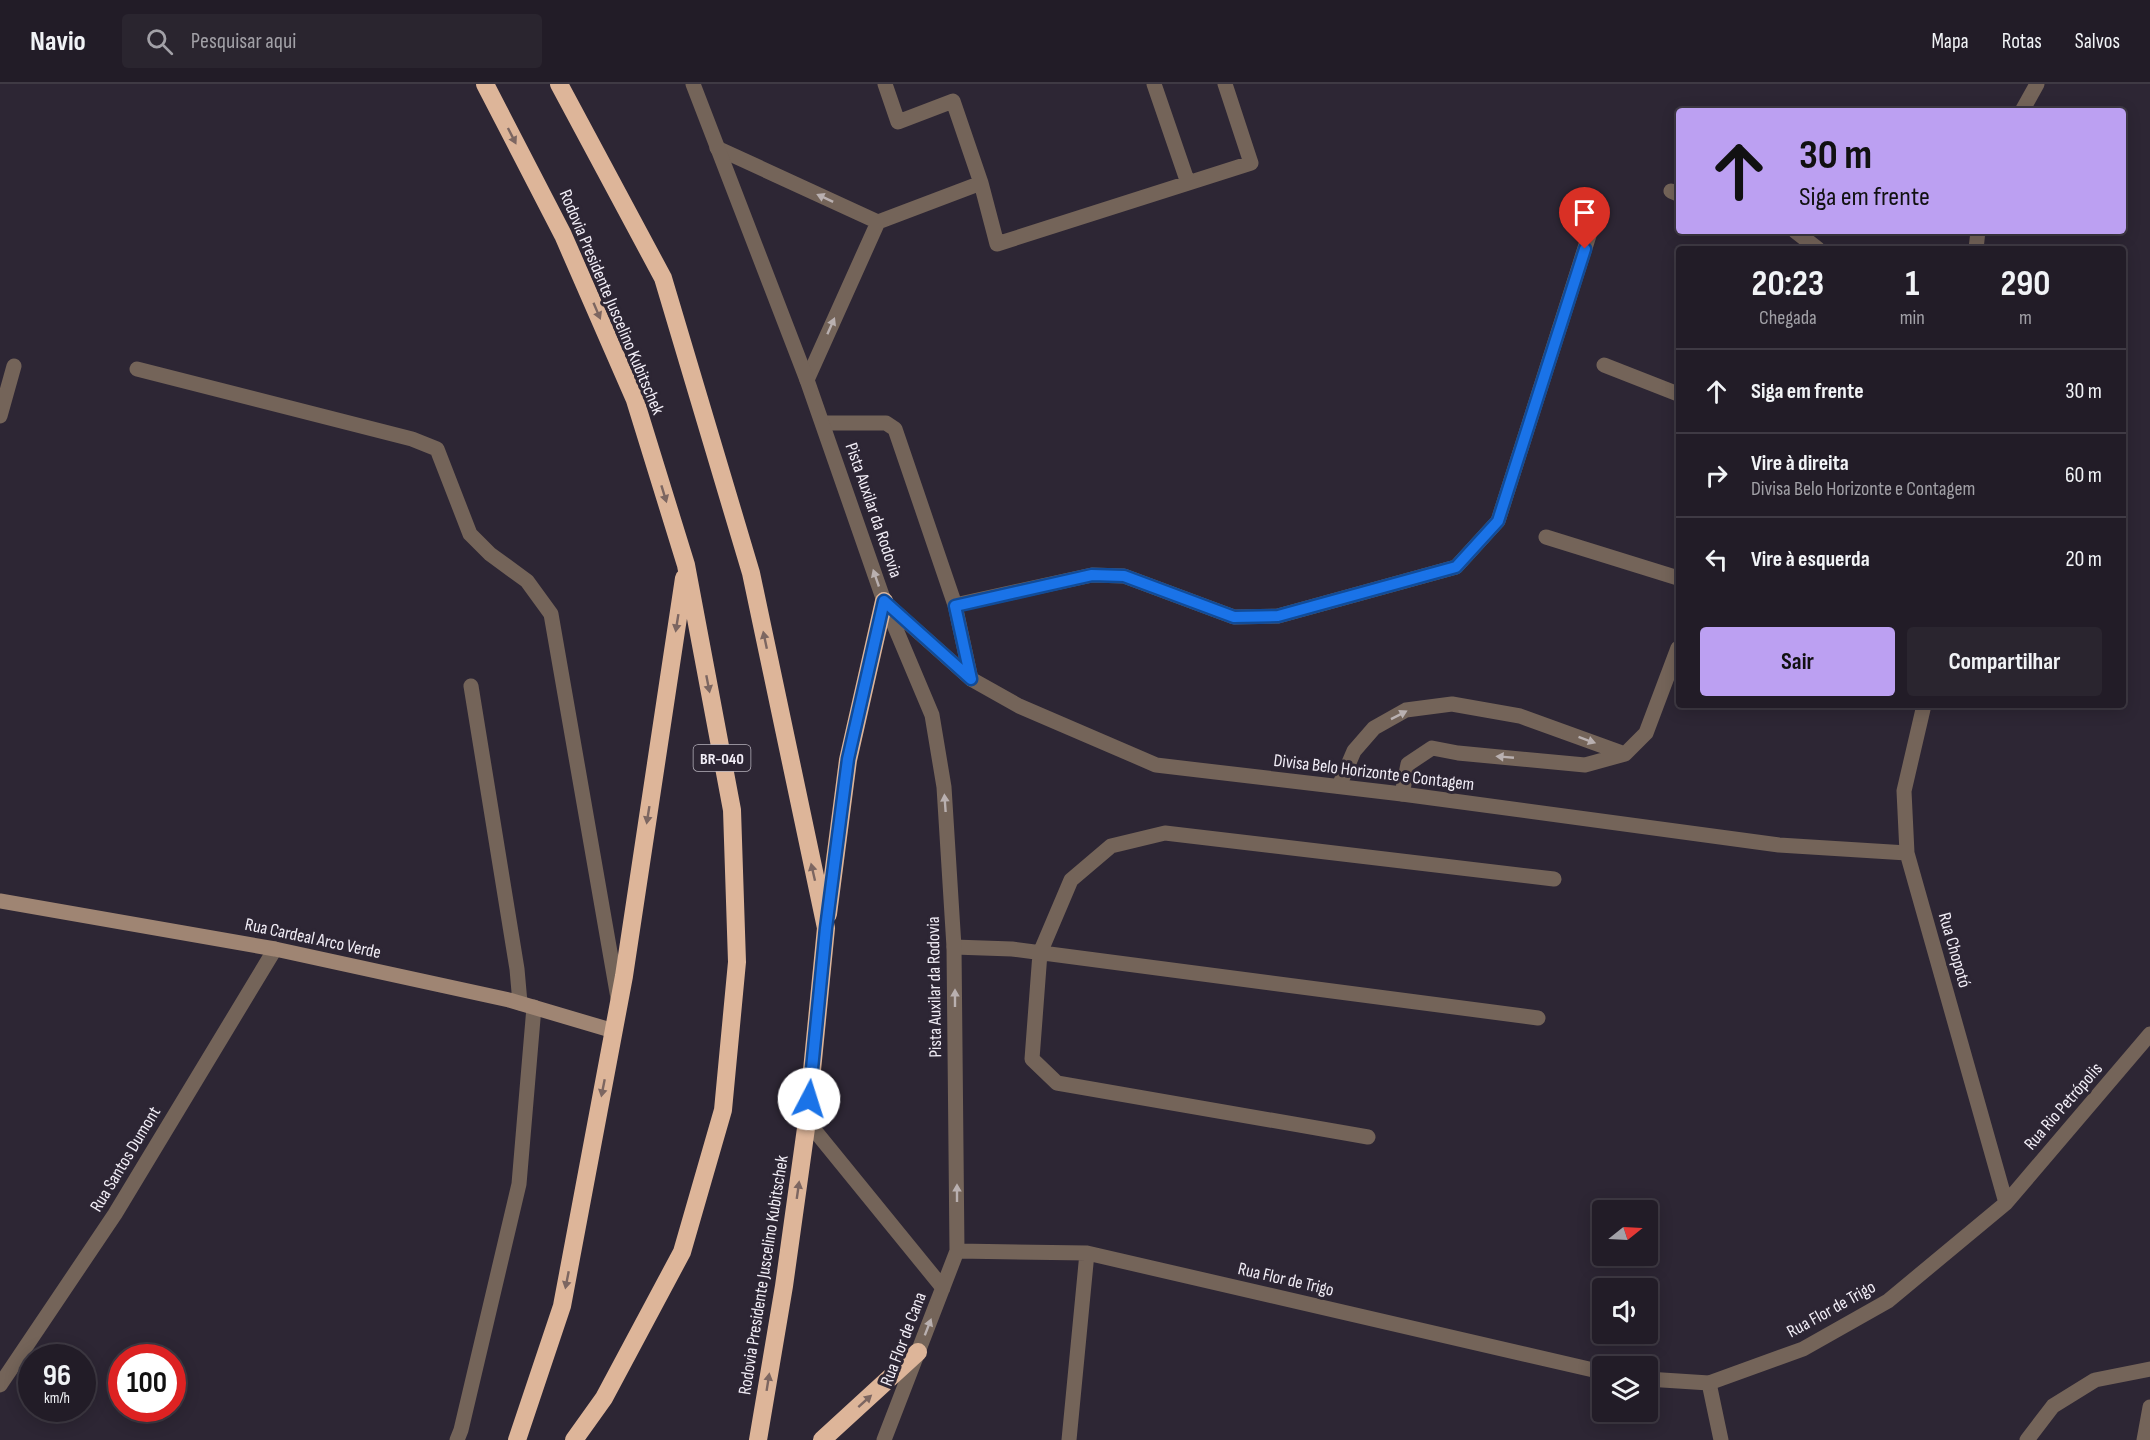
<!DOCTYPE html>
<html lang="pt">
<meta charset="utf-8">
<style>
:root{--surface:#221c27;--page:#2a252f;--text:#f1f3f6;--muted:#a2a1a7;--line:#3f3a44;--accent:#bca0f2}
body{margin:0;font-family:"Sofia Sans Condensed",sans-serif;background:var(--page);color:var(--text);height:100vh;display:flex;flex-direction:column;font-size:22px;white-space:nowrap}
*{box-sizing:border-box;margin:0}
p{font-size:20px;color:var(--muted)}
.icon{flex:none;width:33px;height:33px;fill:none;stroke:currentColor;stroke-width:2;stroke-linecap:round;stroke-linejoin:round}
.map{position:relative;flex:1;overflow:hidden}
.side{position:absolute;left:1676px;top:162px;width:450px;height:462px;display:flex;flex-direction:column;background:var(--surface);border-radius:6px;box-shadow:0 3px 15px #0003,0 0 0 2px var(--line)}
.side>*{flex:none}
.banner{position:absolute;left:1676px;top:24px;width:450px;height:126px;border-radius:6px;box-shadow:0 3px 15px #0003,0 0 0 2px var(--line);background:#bca0f2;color:#111;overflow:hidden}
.needle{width:39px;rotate:72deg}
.buttons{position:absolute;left:1592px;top:1116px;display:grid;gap:12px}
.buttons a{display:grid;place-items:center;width:66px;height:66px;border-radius:6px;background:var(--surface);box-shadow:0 3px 15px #0003,0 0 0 2px var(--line);font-size:30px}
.speed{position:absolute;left:18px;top:1260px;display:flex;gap:12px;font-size:30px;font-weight:700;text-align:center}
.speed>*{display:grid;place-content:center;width:78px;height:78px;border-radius:50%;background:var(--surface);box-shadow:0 3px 15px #0003,0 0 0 2px var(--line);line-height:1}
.speed small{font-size:15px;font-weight:400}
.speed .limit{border:9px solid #d22;background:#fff;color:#111}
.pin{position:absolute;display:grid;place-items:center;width:51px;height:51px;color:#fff;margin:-62px -26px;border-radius:50% 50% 50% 0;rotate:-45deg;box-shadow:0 0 6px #0007}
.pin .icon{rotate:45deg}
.me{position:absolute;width:66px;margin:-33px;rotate:5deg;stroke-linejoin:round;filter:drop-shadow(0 0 4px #0008)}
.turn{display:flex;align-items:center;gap:21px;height:126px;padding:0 24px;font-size:27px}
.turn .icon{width:78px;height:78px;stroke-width:2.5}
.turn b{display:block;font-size:42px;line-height:51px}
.eta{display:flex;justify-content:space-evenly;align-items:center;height:102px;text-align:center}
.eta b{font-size:36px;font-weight:700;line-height:42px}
.button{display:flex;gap:12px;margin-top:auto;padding:12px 24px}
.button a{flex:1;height:69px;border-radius:6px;background:var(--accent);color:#111;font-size:24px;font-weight:700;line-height:69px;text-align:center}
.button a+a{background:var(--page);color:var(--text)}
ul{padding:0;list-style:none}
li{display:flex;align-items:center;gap:18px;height:84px;padding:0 24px;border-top:2px solid var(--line)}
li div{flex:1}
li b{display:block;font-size:22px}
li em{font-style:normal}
header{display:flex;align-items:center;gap:36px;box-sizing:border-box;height:84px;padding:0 30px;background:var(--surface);border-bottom:2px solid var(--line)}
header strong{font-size:28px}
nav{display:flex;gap:33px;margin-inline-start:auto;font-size:21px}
.search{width:420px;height:54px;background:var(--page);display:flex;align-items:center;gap:15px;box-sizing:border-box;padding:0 21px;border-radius:6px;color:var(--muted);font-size:22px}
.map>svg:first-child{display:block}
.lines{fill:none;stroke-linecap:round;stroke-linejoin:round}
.lane{stroke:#746459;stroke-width:15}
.street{stroke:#746459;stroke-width:15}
.secondary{stroke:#9f8573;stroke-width:15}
.highway{stroke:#ddb599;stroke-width:18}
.oneway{fill:#7c6661}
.oneway2{fill:#b9b0b0}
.route-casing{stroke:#114b97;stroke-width:15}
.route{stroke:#1a73e8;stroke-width:10}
.labels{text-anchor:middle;stroke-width:6;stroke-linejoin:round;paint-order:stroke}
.shield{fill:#2d2634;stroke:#b7b2bc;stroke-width:1.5}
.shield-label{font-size:16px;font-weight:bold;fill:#f2eef7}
.street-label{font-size:18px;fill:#f2eef7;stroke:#2d2634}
</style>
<header>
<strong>Navio</strong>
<div class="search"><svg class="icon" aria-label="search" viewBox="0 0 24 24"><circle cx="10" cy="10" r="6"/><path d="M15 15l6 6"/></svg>Pesquisar aqui</div>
<nav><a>Mapa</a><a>Rotas</a><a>Salvos</a></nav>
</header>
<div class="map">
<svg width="2150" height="1356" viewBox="0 0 2150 1356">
<rect width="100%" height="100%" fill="#2d2634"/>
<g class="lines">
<path class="lane" d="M885 0 898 38 953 17 981 99 997 160 1251 79 1225 0
M1154 0 1188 99
M717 64 878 138
M1671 107 1678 110
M1795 147 1818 165
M1604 281 1678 310
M137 285 412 355 437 365 470 450 490 470 527 497 551 530 618 914
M807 296 878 138 981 99
M823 339H886L895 345 955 521 971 595
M1546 453 1678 494
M955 521 1092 491 1124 492 1234 533 1278 532 1456 483 1498 437 1592 142
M471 602 517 885 520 919
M1339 702 1354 667 1374 644 1406 626 1452 620 1520 632 1625 670
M1402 710 1408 680 1432 664 1458 669 1585 681 1625 670 1646 649 1678 564
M954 863 1012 865 1538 934
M1368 1053 1057 999 1032 975 1040 869 1071 796 1111 762 1165 749 1554 795
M1709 1299 1721 1356
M457 1356 461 1346 519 1100 534 923
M2144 1356 2150 1323"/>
<path class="street" d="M693 0 807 296 884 517 932 631 944 703 954 863 957 1167 884 1356
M2022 27 2037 0
M1976 165 1978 147
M0 332 14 282
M888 521 971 595 1019 622 1156 681 1402 710 1779 761 1907 769
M1924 621 1904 707 1907 769 2006 1119
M807 1037 943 1204
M957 1167 1087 1169 1602 1288
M1647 1295 1709 1299 1803 1265 1888 1217 2006 1119 2150 950
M0 1301 115 1130 275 865
M1069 1356 1087 1169
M2027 1356 2053 1322 2095 1296 2150 1285"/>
<path class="secondary" d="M0 817 275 865 509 916 614 947"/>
<path class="highway" d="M485 0 563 151 635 316 686 481 732 726 737 878 723 1026 682 1168 604 1314 574 1356
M559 0 663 194 751 489 826 844 807 1037 784 1202 758 1356
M828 830 848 676 884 517
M517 1356 562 1222 624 892 684 494
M822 1356 918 1268"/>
</g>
<defs><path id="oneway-solid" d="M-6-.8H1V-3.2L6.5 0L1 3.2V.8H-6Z" transform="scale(1.5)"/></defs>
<g class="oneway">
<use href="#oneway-solid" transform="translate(512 52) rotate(63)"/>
<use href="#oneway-solid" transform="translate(597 227) rotate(67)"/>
<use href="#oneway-solid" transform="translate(664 410) rotate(73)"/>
<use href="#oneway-solid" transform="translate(677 539) rotate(99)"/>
<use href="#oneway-solid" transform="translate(765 556) rotate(-102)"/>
<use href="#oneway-solid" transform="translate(708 600) rotate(79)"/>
<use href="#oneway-solid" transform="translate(648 731) rotate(99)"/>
<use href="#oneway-solid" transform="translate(813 788) rotate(-103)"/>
<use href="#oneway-solid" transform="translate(603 1004) rotate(101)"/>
<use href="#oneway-solid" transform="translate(798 1106) rotate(-82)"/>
<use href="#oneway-solid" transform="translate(567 1196) rotate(101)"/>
<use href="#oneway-solid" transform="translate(768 1298) rotate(-81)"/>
<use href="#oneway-solid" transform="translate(865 1317) rotate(-42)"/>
</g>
<g class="oneway2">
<use href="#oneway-solid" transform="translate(825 114) rotate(-155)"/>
<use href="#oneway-solid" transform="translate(831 242) rotate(-66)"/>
<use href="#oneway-solid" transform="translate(876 494) rotate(-109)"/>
<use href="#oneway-solid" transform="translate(1399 631) rotate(-27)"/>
<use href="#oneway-solid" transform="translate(1587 656) rotate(20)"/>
<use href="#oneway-solid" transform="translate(1505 673) rotate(-175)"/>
<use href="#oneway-solid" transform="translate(945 719) rotate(-94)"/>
<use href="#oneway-solid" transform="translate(955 914) rotate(-90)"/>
<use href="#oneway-solid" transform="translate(957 1109) rotate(-90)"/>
<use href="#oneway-solid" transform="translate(928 1243) rotate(-69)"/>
</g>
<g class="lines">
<g class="route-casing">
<path id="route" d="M809 1015 826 844 848 675 884 517 971 595 955 522 1092 491 1124 492 1234 533 1278 532 1456 483 1498 437 1585 165"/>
</g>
<use href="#route" class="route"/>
</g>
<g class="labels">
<rect class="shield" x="693.5" y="661" width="57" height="26" rx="4.5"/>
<g class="shield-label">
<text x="722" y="680">BR-040</text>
</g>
<g class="street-label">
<text transform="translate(612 218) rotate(67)" y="6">Rodovia Presidente Juscelino Kubitschek</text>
<text transform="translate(874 426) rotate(71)" y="6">Pista Auxilar da Rodovia</text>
<text transform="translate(1374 688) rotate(7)" y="6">Divisa Belo Horizonte e Contagem</text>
<text transform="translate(313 854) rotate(12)" y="6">Rua Cardeal Arco Verde</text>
<text transform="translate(1955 866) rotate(74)" y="6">Rua Chopotó</text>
<text transform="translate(934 903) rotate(-91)" y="6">Pista Auxilar da Rodovia</text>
<text transform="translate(2063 1022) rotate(-49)" y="6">Rua Rio Petrópolis</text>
<text transform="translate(125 1075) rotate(-59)" y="6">Rua Santos Dumont</text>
<text transform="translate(763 1191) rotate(-81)" y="6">Rodovia Presidente Juscelino Kubitschek</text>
<text transform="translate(1286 1195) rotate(13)" y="6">Rua Flor de Trigo</text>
<text transform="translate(1831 1225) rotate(-29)" y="6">Rua Flor de Trigo</text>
<text transform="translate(903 1255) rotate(-69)" y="6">Rua Flor de Cana</text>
</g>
</g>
</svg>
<div class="buttons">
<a><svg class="needle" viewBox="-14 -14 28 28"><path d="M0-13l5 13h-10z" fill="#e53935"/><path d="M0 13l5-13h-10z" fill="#a2a1a7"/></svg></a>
<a><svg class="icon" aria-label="sound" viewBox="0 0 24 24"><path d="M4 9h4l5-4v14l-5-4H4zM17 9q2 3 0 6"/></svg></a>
<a><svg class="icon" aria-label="layers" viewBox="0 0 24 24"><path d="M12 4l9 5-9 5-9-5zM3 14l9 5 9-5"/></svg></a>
</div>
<div class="speed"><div>96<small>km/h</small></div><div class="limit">100</div></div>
<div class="pin" style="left:1585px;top:165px;background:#d93025"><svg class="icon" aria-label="arrive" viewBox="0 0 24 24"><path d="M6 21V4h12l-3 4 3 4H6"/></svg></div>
<svg class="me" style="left:809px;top:1015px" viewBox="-20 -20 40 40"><circle r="19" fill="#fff"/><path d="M0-13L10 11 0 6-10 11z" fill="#1a73e8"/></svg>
<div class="banner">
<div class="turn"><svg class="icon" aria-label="ahead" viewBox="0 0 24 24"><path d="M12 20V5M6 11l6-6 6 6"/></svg><div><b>30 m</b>Siga em frente</div></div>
</div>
<section class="side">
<div class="eta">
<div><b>20:23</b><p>Chegada</p></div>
<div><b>1</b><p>min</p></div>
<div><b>290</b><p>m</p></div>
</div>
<ul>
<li><svg class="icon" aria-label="ahead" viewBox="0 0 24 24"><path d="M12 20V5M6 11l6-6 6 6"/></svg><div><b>Siga em frente</b></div><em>30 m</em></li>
<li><svg class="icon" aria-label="right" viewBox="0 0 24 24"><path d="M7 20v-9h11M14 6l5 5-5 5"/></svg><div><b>Vire à direita</b><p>Divisa Belo Horizonte e Contagem</p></div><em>60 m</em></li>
<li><svg class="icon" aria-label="left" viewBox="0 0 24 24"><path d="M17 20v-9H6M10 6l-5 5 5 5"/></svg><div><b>Vire à esquerda</b></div><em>20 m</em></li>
</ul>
<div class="button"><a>Sair</a><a>Compartilhar</a></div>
</section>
</div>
